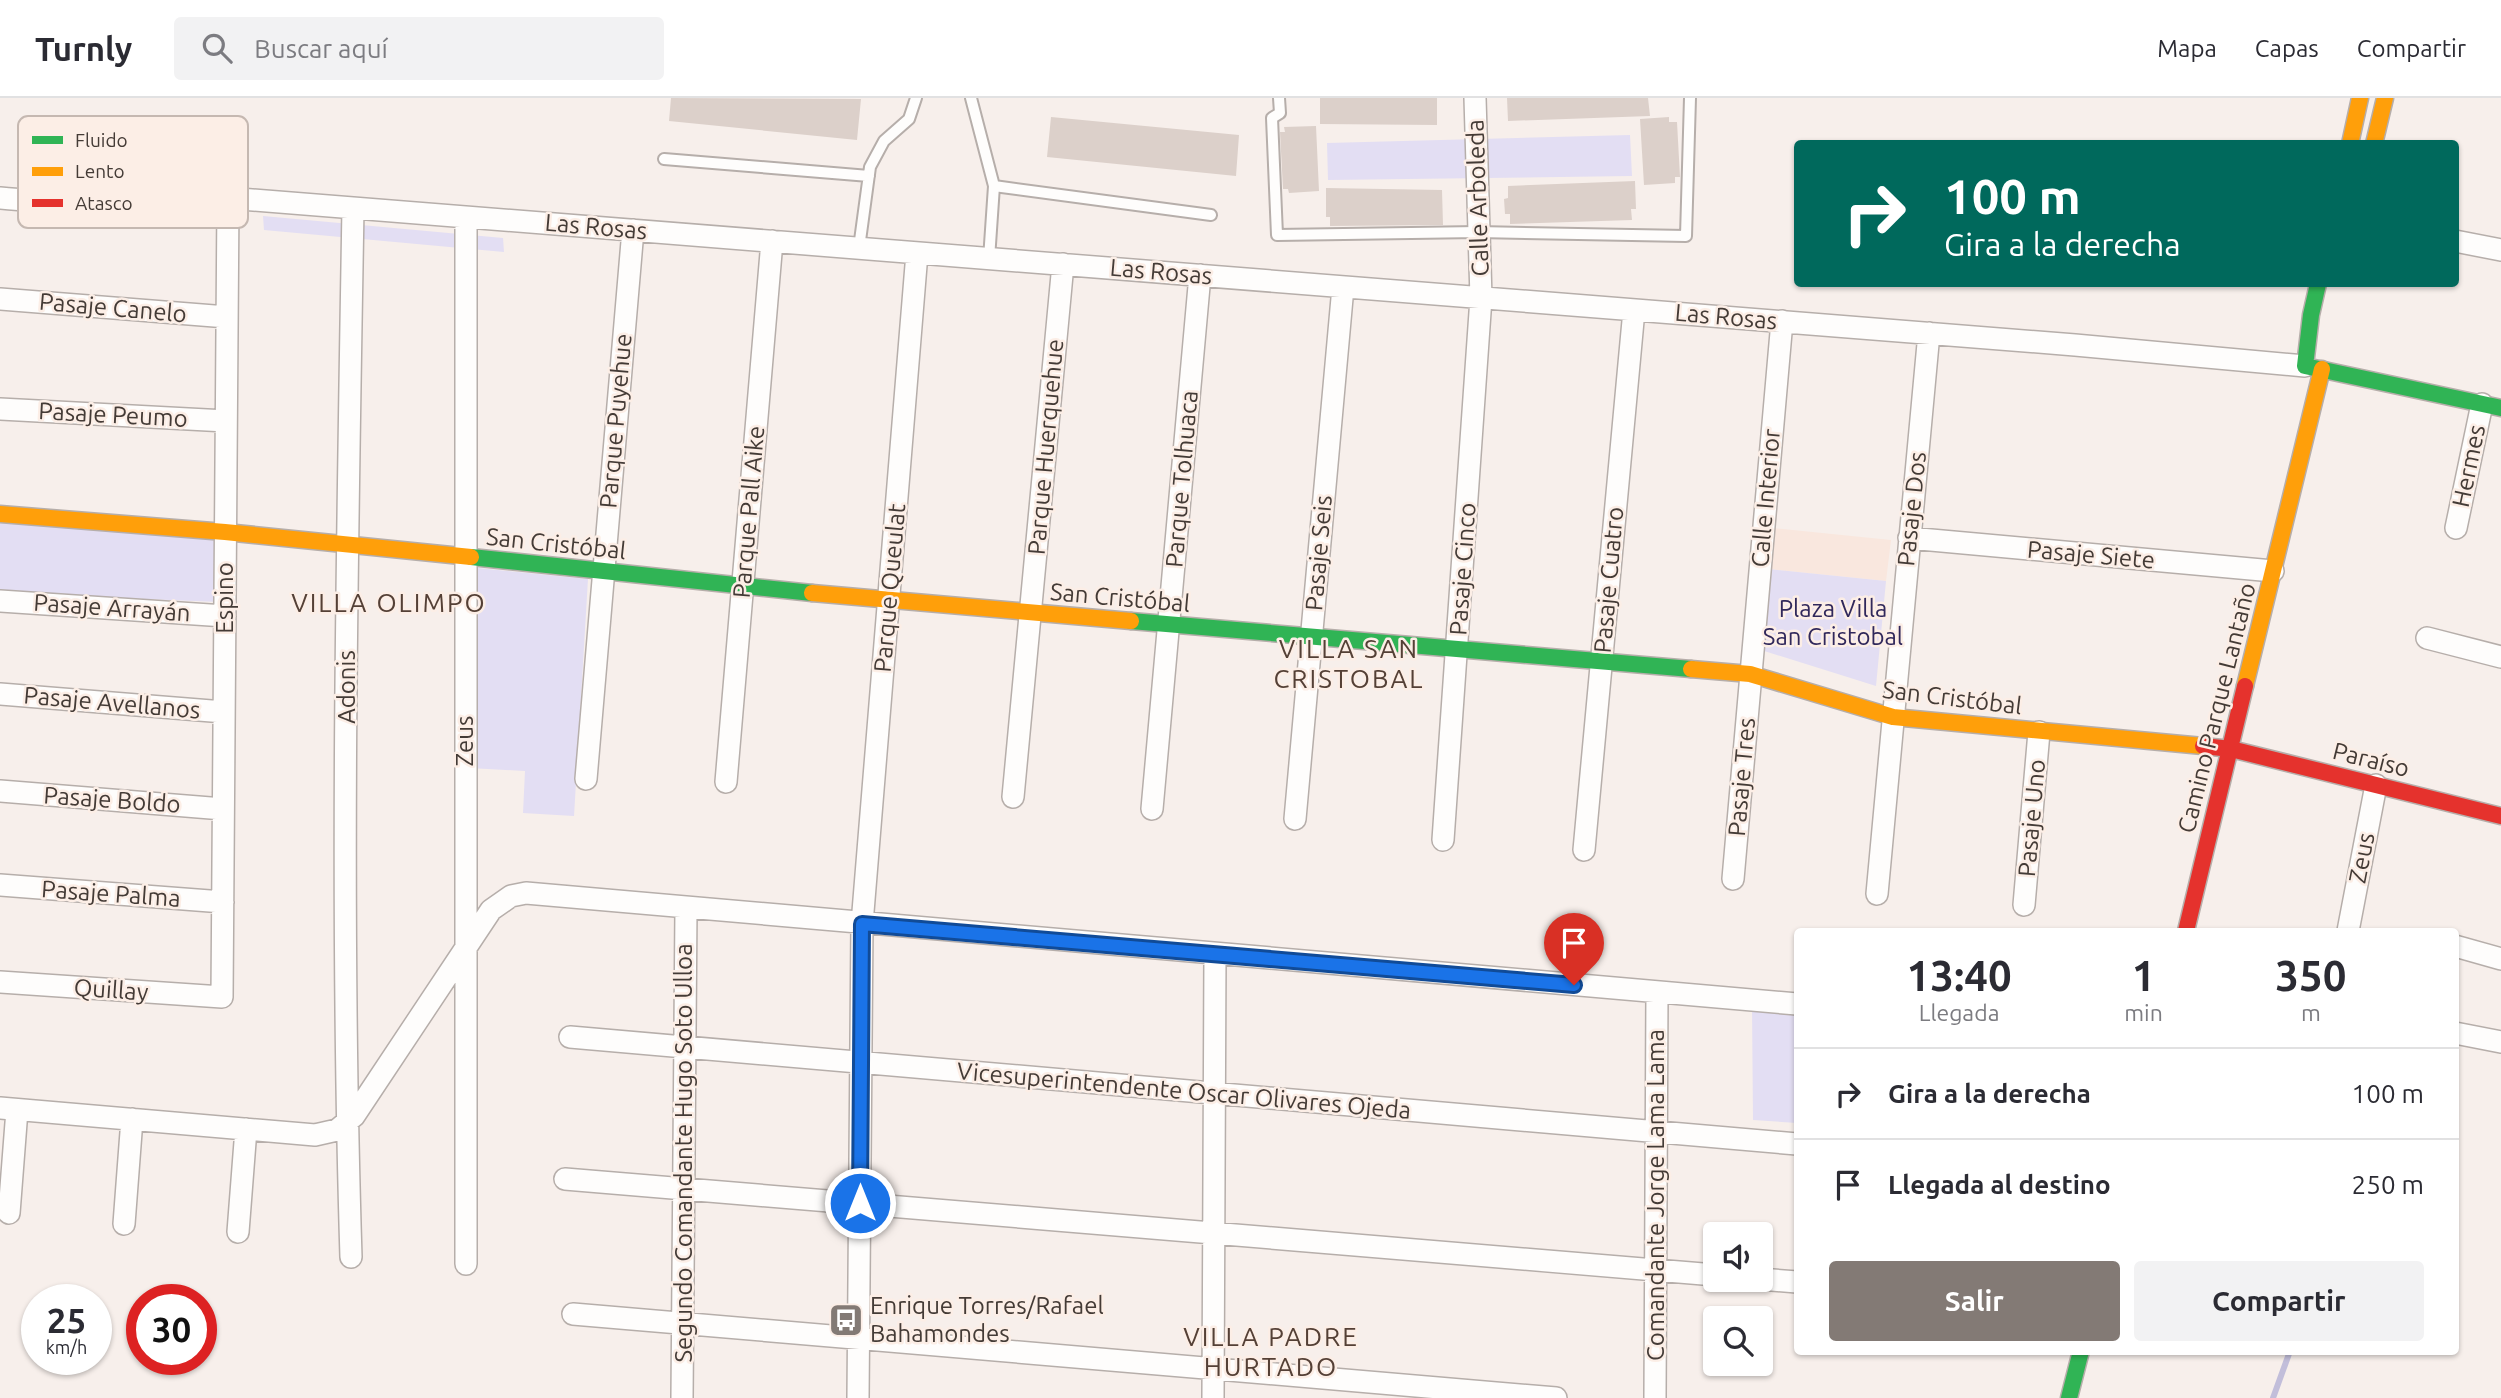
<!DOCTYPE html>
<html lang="es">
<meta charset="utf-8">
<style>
:root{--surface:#fff;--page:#f2f2f3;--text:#2b2b33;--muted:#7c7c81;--line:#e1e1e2;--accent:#837a75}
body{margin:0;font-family:Ubuntu,sans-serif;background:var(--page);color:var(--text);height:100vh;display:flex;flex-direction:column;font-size:26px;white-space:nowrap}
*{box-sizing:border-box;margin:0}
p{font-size:23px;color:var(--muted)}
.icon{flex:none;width:38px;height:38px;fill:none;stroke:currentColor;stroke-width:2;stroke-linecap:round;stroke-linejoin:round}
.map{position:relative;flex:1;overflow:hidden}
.drawer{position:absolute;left:1794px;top:830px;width:665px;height:427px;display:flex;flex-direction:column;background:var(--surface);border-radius:7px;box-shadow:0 2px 5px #0004}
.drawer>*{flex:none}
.hud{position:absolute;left:1794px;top:42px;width:665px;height:147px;border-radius:7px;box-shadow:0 2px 5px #0004;background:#00695c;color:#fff;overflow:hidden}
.controls{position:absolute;left:1703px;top:1124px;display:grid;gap:14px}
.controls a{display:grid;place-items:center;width:70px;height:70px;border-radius:7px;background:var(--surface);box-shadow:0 2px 5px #0004;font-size:35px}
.speed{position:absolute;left:21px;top:1186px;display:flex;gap:14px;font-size:35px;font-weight:700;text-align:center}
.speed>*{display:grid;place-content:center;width:91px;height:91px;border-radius:50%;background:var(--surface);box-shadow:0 2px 5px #0004;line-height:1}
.speed small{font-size:18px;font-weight:400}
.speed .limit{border:10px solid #d22;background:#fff;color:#111}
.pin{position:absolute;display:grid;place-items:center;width:60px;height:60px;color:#fff;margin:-72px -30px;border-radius:50% 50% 50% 0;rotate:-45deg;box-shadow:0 0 7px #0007}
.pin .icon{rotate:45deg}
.me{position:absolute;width:77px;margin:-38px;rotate:0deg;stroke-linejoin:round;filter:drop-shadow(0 0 5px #0008)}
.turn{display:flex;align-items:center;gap:24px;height:147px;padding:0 35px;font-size:32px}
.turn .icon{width:91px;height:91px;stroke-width:2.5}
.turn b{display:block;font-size:49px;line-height:60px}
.eta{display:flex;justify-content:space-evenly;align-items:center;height:119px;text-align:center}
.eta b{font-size:42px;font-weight:600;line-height:49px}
.primary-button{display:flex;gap:14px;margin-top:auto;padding:14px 35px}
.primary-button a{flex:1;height:80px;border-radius:7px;background:var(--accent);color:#fff;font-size:28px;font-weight:600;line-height:80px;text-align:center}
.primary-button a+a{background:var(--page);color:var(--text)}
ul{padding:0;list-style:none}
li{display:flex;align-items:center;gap:21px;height:91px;padding:0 35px;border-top:2px solid var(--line)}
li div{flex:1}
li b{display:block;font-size:26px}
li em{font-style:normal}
header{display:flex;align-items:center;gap:42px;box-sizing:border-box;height:98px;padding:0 35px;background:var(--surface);border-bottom:2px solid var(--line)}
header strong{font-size:33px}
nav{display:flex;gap:38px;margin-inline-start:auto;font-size:24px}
.search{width:490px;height:63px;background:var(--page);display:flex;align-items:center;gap:18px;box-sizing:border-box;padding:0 24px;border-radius:7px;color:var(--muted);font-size:26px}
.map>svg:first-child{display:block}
.built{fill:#f9e7de}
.green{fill:#e3def3}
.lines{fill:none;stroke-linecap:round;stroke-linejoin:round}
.stream{stroke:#c2beda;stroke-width:6}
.building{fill:#dcd0ca}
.lane-casing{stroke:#b6aeaa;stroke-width:14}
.street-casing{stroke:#b6aeaa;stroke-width:24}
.fast-casing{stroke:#b6aeaa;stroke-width:19}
.slow-casing{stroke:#b6aeaa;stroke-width:19}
.jam-casing{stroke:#b6aeaa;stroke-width:19}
.lane{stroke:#fefdfc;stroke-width:10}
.street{stroke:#fefdfc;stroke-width:21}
.fast{stroke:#30b455;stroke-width:16}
.slow{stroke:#ff9f0a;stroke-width:16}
.jam{stroke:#e5322d;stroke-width:16}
.route-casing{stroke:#114b97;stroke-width:18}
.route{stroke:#1a73e8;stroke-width:12}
.labels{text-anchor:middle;stroke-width:5;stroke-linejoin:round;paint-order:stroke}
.street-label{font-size:24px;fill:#443b36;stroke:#fceee6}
.park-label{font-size:24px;fill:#30285b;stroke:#fceee6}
.poi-label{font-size:24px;fill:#443b36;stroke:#fceee6;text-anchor:start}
.neighbourhood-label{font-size:26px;letter-spacing:2px;fill:#544036;stroke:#fceee6}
.key{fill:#fceee6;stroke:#c5b8b1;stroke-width:2}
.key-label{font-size:19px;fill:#443b36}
</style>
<header>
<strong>Turnly</strong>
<div class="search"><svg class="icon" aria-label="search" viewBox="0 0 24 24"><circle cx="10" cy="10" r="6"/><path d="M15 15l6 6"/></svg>Buscar aquí</div>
<nav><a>Mapa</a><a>Capas</a><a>Compartir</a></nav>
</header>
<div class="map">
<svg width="2501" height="1300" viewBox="0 0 2501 1300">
<rect width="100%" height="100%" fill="#f7efeb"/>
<path class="built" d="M1772 430 1891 442 1886 483 1768 471Z"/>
<path class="green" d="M1630 37 1632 78 1328 82 1327 45Z
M263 118 503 140 504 154 264 132Z
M0 424 218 437V504L0 495Z
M468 469 588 481 574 718 523 715 525 673 469 670Z
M1768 471 1886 483 1876 588 1761 552Z
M1752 908 1797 911V1025L1753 1022Z"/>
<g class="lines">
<path class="stream" d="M2273 1300 2290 1253"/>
</g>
<path class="building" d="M671 0 861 1 857 42 669 23Z
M1320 0H1437V27L1320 26Z
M1507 0H1648L1650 18 1508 23Z
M1051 19 1239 37 1236 78 1047 59Z
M1669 19V24H1677L1680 79H1675V85L1644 87 1640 21Z
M1316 28 1319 93 1289 95 1288 91H1283L1280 34H1285L1284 29Z
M1635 83 1636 111H1631L1632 122 1510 126V116H1505L1504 101 1508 100V88Z
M1326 90 1442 92 1443 127 1330 128V119H1326Z"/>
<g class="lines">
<g class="lane-casing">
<path id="lane" d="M971 0 994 88 989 161
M1279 0 1280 15 1272 20 1277 137 1478 134 1686 138 1690 0
M664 61 869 78
M994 88 1211 117
M859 150 870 69 884 43 909 21 916 0"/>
</g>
<g class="street-casing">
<path id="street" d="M0 100C74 106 155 121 228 100L2075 247 2305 268
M466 119V1166
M2455 143 2501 152
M0 201 227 219
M0 311 226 323
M2456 430 2482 306
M1909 440 2273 473
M0 503 225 518
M2427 540 2501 559
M0 596 224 614
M586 681 633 132
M726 684 772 143
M0 693 223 711
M1013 699 1063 166
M1152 711 1200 177
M1295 721 1343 189
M1443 742 1481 200 1475 0
M1584 752 1634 212
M1733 781 1782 223
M0 787 223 804
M1877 796 1929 235
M2024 807 2039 634
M2348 833 2376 687
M2455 848 2501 861
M0 884 222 899 228 100
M2455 935 2501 944
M570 939 1797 1046
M0 1010 315 1037 337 1032 354 1018 491 812 511 798 526 795 1797 906
M565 1081 1715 1177
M9 1115 17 1012
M124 1126 132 1021
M238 1134 246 1031
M351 1159C340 810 347 459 353 110
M1760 1181 1797 1184
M573 1216 1556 1300
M682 1300 686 810
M858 1300 862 826 917 155
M1213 1300 1215 856
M1655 1300 1657 894"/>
</g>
<g class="fast-casing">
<path id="fast" d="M2318 186 2311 217 2305 268 2501 310
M471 459 812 495
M1131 523 1691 571
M2069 1300 2081 1253"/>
</g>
<g class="slow-casing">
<path id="slow" d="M2350 46 2360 0
M2374 46 2385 0
M0 416 225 434 471 459
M812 495 1131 523
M1691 571 1750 576 1893 619 2203 648
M2245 588 2322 271"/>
</g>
<g class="jam-casing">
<path id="jam" d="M2203 648 2231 651 2501 718
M2186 833 2245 588"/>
</g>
<use href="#lane" class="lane"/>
<use href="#street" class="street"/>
<use href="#fast" class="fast"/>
<use href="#slow" class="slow"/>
<use href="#jam" class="jam"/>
</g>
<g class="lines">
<g class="route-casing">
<path id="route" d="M860 1105 862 826 1574 887"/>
</g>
<use href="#route" class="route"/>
</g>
<defs>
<g id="bus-square" transform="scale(1.75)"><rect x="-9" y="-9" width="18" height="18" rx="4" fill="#837a75" stroke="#fceee6"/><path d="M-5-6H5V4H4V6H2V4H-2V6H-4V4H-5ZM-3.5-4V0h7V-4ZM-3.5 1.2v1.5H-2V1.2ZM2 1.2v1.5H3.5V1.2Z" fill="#fff"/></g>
</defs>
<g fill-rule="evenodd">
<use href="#bus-square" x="846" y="1222"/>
</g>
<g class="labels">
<g class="street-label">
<text transform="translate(1478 100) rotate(-92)" y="8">Calle Arboleda</text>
<text transform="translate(596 129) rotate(5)" y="8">Las Rosas</text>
<text transform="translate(1161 174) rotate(5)" y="8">Las Rosas</text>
<text transform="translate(113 210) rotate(5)" y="8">Pasaje Canelo</text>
<text transform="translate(1726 219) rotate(5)" y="8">Las Rosas</text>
<text transform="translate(113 317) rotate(3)" y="8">Pasaje Peumo</text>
<text transform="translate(616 323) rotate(-85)" y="8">Parque Puyehue</text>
<text transform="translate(1046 349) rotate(-85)" y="8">Parque Huerquehue</text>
<text transform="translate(2469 368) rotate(-78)" y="8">Hermes</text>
<text transform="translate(1182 381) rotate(-85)" y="8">Parque Tolhuaca</text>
<text transform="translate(1766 400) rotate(-85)" y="8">Calle Interior</text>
<text transform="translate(1912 411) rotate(-84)" y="8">Pasaje Dos</text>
<text transform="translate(749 414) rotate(-85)" y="8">Parque Pall Aike</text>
<text transform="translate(556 446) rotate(6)" y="8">San Cristóbal</text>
<text transform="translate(1319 455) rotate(-85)" y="8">Pasaje Seis</text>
<text transform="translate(2091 457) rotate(5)" y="8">Pasaje Siete</text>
<text transform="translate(1463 471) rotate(-86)" y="8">Pasaje Cinco</text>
<text transform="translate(1609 482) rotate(-85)" y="8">Pasaje Cuatro</text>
<text transform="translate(890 490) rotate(-85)" y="8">Parque Queulat</text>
<text transform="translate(225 500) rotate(-90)" y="8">Espino</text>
<text transform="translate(1120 500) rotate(5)" y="8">San Cristóbal</text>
<text transform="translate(112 510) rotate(4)" y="8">Pasaje Arrayán</text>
<text transform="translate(347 589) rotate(-90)" y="8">Adonis</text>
<text transform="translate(1952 600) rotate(7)" y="8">San Cristóbal</text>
<text transform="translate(112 605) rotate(5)" y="8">Pasaje Avellanos</text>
<text transform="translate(2217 610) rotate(-76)" y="8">Camino Parque Lantaño</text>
<text transform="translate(465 643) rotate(-90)" y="8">Zeus</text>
<text transform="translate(2371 662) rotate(14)" y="8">Paraíso</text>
<text transform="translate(1742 679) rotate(-85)" y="8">Pasaje Tres</text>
<text transform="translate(112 702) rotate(4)" y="8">Pasaje Boldo</text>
<text transform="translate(2032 720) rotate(-85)" y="8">Pasaje Uno</text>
<text transform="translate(2362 760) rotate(-79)" y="8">Zeus</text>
<text transform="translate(111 796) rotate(4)" y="8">Pasaje Palma</text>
<text transform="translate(111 892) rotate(4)" y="8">Quillay</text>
<text transform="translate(1184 993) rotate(5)" y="8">Vicesuperintendente Oscar Olivares Ojeda</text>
<text transform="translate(684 1055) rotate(-90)" y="8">Segundo Comandante Hugo Soto Ulloa</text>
<text transform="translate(1656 1097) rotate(-90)" y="8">Comandante Jorge Lama Lama</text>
</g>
<g class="park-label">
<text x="1833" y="519">Plaza Villa<tspan x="1833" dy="28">San Cristobal</tspan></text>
</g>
<g class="poi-label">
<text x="870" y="1216">Enrique Torres/Rafael<tspan x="870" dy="28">Bahamondes</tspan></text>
</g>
<g class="neighbourhood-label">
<text x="389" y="514">VILLA OLIMPO</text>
<text x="1349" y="560">VILLA SAN<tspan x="1349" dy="30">CRISTOBAL</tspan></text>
<text x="1271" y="1248">VILLA PADRE<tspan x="1271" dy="30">HURTADO</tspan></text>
</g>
</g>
<rect x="18" y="18" width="230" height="112" rx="10" class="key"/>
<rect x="32" y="38" width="31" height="8" fill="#30b455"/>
<rect x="32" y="69" width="31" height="9" fill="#ff9f0a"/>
<rect x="32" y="101" width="31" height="8" fill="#e5322d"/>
<g class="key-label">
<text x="75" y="49">Fluido</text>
<text x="75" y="80">Lento</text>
<text x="75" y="112">Atasco</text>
</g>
</svg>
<div class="controls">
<a><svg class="icon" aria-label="sound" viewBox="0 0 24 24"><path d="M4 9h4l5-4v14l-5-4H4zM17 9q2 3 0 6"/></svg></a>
<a><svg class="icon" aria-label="search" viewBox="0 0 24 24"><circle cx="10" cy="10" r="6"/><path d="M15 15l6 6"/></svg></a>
</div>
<div class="speed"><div>25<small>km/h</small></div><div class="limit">30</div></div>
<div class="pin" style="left:1574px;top:887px;background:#d93025"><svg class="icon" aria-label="arrive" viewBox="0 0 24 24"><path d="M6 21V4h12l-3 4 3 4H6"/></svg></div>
<svg class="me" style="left:860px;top:1105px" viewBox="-20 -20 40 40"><circle r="17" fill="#1a73e8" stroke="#fff" stroke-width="3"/><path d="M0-11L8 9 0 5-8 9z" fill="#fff"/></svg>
<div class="hud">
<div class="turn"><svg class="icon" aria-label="right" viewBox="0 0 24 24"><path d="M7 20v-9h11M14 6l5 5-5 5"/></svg><div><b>100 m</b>Gira a la derecha</div></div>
</div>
<section class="drawer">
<div class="eta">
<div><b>13:40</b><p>Llegada</p></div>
<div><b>1</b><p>min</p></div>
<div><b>350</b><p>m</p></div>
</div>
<ul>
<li><svg class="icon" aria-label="right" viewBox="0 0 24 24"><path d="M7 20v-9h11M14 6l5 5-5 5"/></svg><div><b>Gira a la derecha</b></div><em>100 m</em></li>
<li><svg class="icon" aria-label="arrive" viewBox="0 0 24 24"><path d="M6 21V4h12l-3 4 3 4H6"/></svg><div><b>Llegada al destino</b></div><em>250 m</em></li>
</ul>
<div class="primary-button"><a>Salir</a><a>Compartir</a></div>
</section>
</div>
